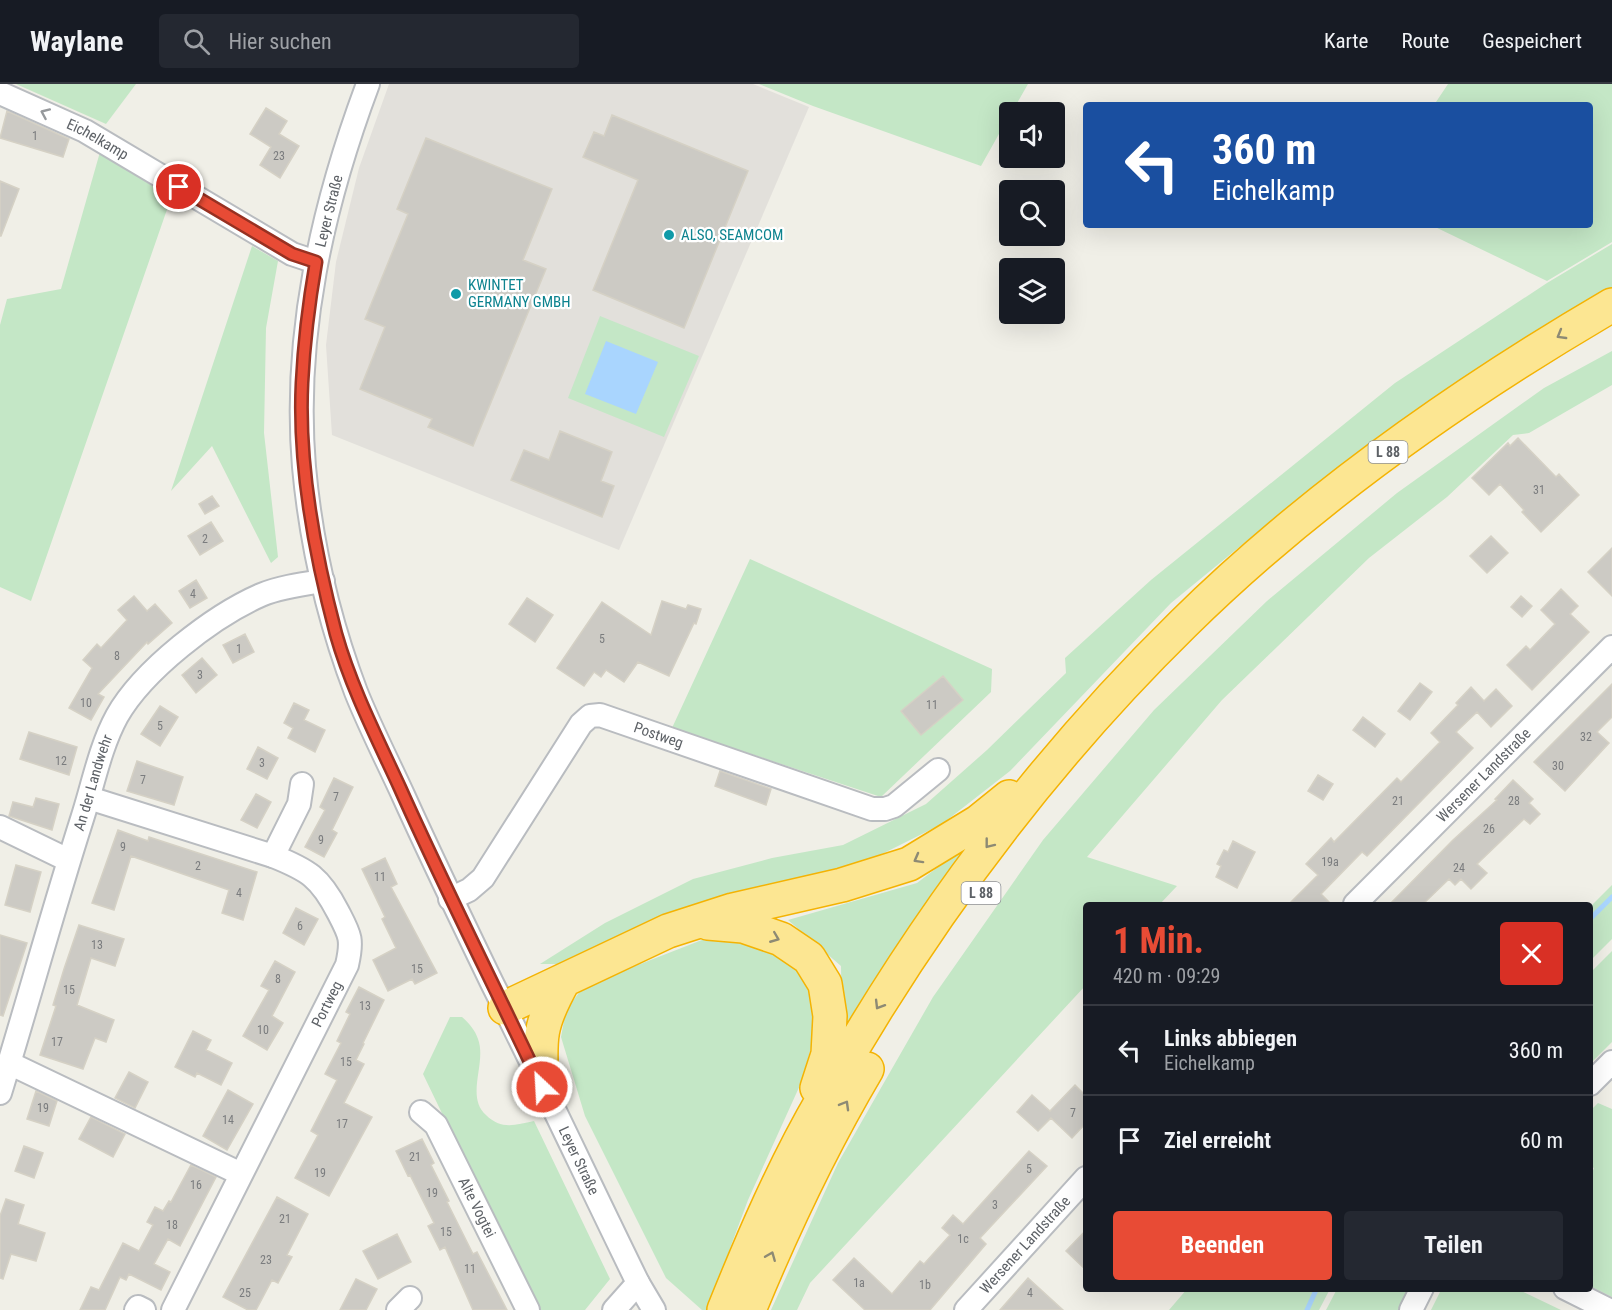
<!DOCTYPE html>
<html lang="de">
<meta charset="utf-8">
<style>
:root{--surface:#171b24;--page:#242831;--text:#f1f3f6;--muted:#9ea1a6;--line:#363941;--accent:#e84b35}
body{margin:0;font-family:"Roboto Condensed",sans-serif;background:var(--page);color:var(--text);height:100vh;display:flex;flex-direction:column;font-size:22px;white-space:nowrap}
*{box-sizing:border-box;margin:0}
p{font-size:20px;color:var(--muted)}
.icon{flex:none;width:33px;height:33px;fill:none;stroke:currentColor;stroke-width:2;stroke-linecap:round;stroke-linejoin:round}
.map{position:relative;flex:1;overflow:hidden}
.sheet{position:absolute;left:1083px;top:818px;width:510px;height:390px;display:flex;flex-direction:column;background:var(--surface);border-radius:6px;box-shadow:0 6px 24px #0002}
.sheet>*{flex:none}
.top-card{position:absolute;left:1083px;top:18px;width:510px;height:126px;border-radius:6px;box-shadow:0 6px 24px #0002;background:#1a4fa0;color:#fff;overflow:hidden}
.controls{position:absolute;left:999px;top:18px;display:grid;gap:12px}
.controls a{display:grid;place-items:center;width:66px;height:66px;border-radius:6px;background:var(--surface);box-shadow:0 6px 24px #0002;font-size:30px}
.pin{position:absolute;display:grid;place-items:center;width:51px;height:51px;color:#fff;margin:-26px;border:3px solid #fff;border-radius:50%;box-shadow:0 2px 6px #0007}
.me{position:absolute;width:66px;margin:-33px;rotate:335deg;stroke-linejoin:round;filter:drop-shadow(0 0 4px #0008)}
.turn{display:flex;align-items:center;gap:21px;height:126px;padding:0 30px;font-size:27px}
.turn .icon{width:78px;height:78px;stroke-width:2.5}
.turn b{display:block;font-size:42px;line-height:51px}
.round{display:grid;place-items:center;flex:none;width:63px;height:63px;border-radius:6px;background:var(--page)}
.summary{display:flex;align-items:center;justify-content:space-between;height:102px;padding:0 30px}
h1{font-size:36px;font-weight:700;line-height:45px;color:var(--accent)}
.action{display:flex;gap:12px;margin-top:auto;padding:12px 30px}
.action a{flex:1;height:69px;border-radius:6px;background:var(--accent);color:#fff;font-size:24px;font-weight:700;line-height:69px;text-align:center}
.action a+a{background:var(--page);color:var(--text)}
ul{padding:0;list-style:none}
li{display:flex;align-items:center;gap:18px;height:90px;padding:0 30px;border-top:2px solid var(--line)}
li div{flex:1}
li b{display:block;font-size:22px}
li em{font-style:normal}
header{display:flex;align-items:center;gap:36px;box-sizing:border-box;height:84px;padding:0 30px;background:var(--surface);border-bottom:2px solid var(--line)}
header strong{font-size:28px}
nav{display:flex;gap:33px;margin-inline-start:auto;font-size:21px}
.search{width:420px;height:54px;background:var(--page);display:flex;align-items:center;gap:15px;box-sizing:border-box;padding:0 21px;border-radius:6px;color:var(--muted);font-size:22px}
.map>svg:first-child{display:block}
.industrial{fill:#e2e0db}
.green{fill:#c4e7c6}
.water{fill:#a9d5fe}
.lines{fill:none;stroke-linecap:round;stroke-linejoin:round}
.stream{stroke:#a9d5fe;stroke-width:5}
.building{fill:#cccac4;stroke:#d5d1c5;stroke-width:1.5}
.minor-casing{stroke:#b9bcc0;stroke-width:26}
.highway-casing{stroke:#f4b303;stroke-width:36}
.minor{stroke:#fff;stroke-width:22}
.highway{stroke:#fce692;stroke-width:33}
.oneway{stroke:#96999c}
.oneway2{stroke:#8d8a74}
.route-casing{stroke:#973122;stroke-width:15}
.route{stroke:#e84b35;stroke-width:10}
.culture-dot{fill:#0f9aa8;stroke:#fff;stroke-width:2}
.labels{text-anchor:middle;stroke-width:4.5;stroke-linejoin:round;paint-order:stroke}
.number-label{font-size:12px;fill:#7a7c7e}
.shield{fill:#fff;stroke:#8e9195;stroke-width:1.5}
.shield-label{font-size:14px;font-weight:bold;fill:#5e6267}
.street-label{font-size:15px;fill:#5e6267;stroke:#fff}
.culture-label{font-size:15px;fill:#0d838f;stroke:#fff;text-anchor:start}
</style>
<header>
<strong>Waylane</strong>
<div class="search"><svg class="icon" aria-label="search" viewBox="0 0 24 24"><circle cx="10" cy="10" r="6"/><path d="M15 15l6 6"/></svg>Hier suchen</div>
<nav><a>Karte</a><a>Route</a><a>Gespeichert</a></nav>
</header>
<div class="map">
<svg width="1612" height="1226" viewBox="0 0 1612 1226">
<rect width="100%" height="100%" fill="#f0efe7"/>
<path class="industrial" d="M389 0H753L809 23 619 466 332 351 326 261 336 178 359 84Z"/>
<path class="green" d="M16 0H136L106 40Z
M759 0H1028L1012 28H1010L1009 32 981 82 813 22Z
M1448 0H1612V158L1547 197 1431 141H1590V21H1434Z
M100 68 171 114 31 517 0 503V241L7 215 61 205Z
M1612 160V205L1463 296 1321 396 1171 519 1010 687 942 740 860 781 726 811 558 880H540L605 839 693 795 772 774 843 761 926 720 987 666 1066 589 1065 574 1151 496 1395 299 1547 199Z
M252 162 278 177 266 244 264 349 278 473 271 479 212 362 171 407Z
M600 232 699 272 664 353 568 314Z
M1612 267V301L1529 349 1513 351 1447 413 1369 474 1222 616 1087 773 1177 802 1160 820H1086V901L810 1199 797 1226H771L838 1079 933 913 1043 756 1154 626 1267 517 1397 409 1544 304Z
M750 475 992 585 991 608 881 713 672 644Z
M971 758 842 955 841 882 788 836 917 799Z
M1612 801V855L1590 877V823Z
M707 854 754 859 793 880 811 911 814 953 801 999 748 1116 707 1226H702L666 1194 585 1032 561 953 566 926 584 902Z
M1612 867V958L1590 980V889Z
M450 933H462C469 939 475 946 478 955 487 979 465 1012 486 1031 501 1046 515 1041 534 1037L610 1195 585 1226H537L423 990Z
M1598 1019 1612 1025V1213L1590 1202V1094L1594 1084 1590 1082V1027Z
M1442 1204 1517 1205 1561 1226H1431Z
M1187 1205V1204L1330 1205 1319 1226H1169Z
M1337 1205V1204L1408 1205 1398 1226H1326Z"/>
<path class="water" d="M606 257 658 278 636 330 585 310Z"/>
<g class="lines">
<path class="stream" d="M1590 835 1612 813
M1307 1226 1317 1204"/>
</g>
<path class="building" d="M266 24 287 37 279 50 299 62 280 94 260 81 271 63 250 50Z
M7 27 69 55 63 73 0 54Z
M612 31 748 87 684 244 593 206 638 96 583 73 594 48 604 52Z
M426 54 552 105 523 176 546 185 473 362 428 343 432 335 360 305 385 243 365 235 408 130 397 125Z
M0 97 19 105 1 152H0Z
M560 347 612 368 601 397 614 402 602 433 511 396 524 366 549 376Z
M1518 354 1556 393 1559 390 1579 411 1541 448 1522 428 1524 426 1500 400 1489 411 1472 394 1508 359 1510 362Z
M212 412 219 422 205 430 199 420Z
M211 438 223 457 200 471 188 452Z
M1491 452 1508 469 1487 489 1470 472Z
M1612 464V512L1588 488Z
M196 496 207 514 190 524 179 507Z
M1561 505 1578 522 1570 530 1589 548 1532 606 1507 581 1526 562 1530 566 1555 540 1541 526Z
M134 512 147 527 155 520 172 539 148 560 147 558 98 610 104 613 91 636 69 624 92 584 83 576 97 560 101 564 127 536 118 526Z
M1521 512 1532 522 1522 533 1511 523Z
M527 514 553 531 535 558 509 540Z
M662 517 686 525 688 521 701 525 696 540 694 539 669 592 638 578 624 598 606 586 601 593 594 588 584 602 557 584 602 518 651 551Z
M245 550 254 568 233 579 223 561Z
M202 574 217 591 196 609 182 591Z
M943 592 963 616 921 651 901 627Z
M1420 599 1432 608 1410 636 1398 627Z
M1612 600V633L1597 648 1609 659 1565 707 1534 678Z
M1471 603 1484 617 1496 605 1512 622 1491 643 1477 628 1456 648 1473 664 1367 772 1362 768 1321 810 1331 820H1289L1318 791 1306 780 1331 754 1334 758 1397 694 1401 698 1440 658 1431 649 1458 621 1456 619Z
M294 619 309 626 304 636 325 646 315 668 288 654 293 644 284 639Z
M160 622 178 633 160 662 141 650Z
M1363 633 1385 650 1375 663 1353 646Z
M29 648 77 663 69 691 20 675Z
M258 663 278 674 267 695 247 685Z
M137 677 183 693 174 721 127 707Z
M720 687 771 705 766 721 715 702Z
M1318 691 1333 700 1323 716 1308 707Z
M334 694 353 703 332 746 337 749 324 773 305 763 325 726 320 723Z
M1513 696 1533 715 1529 719 1540 730 1530 740 1524 735 1477 780 1487 789 1471 805 1461 795 1455 801 1449 795 1423 820H1390L1453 756 1497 716 1495 715Z
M256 710 271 718 257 744 241 736Z
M36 714 59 720 52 746 9 732 13 718 33 723Z
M118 746 148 757 149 753 257 788 243 836 222 829 229 806 131 772 114 826 92 819Z
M1233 757 1255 768 1237 804 1216 793 1221 782 1217 780 1224 766 1228 768Z
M385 774 397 800 391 803 437 889 415 900 412 895 388 907 373 876 396 864 382 835 385 833 362 785Z
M16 781 41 788 30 828 5 821Z
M296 824 318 835 304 861 283 849Z
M79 841 124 855 115 882 91 874 77 921 114 936 106 958 95 954 83 985 40 971 56 922 53 921 64 885Z
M0 851 27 859 3 932 0 931Z
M275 877 295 888 272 932 283 939 267 966 243 952 269 906 261 902Z
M359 903 384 916 363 959 364 960 356 976 364 980 344 1019 372 1033 329 1112 295 1094 318 1051 311 1047 337 996 325 990 341 959 337 957 350 930 346 928Z
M193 947 211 956 206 966 232 979 221 1001 197 989 195 993 175 983Z
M129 988 148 998 135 1024 115 1014Z
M1075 1001 1086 1012V1039L1072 1054 1051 1034 1038 1047 1017 1028 1032 1011 1050 1027Z
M228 1006 253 1020 227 1066 203 1052Z
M36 1007 57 1017 49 1042 27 1035Z
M91 1033 125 1050 113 1073 79 1055Z
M422 1055 434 1079 431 1081 449 1117 447 1118 473 1170 477 1168 507 1226H473L445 1163 440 1166 428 1142 434 1139 410 1091 408 1092 396 1067Z
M24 1062 43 1069 34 1094 15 1087Z
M1029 1067 1047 1082 980 1154 986 1160 930 1226H865L833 1196 854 1174 892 1210 920 1177 924 1180 950 1151 942 1144 953 1131 963 1140Z
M191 1081 216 1093 180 1162 168 1155 154 1180 170 1188 161 1206 129 1190 126 1196 120 1193 105 1226H80L91 1203 99 1206 123 1159 139 1167 153 1141 147 1138 155 1123 163 1127 169 1117 171 1118Z
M277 1113 308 1130 287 1171 292 1173 278 1199 272 1196 256 1226H248L223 1213Z
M6 1115 24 1121 18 1140 45 1149 36 1177 11 1170 3 1195 0 1194V1132Z
M1086 1146V1186L1066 1167Z
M397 1150 411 1178 378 1195 363 1167Z
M1028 1194 1063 1226H1000Z
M356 1195 377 1205 366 1226H340Z"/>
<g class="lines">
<g class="minor-casing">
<g id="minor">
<path id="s1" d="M368 0C322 123 293 252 304 383 311 459 329 537 356 608 370 643 388 678 404 713 432 775 462 837 492 899 542 998 589 1099 638 1199L654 1226"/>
<path id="s2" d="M0 9 85 47 292 170 316 178"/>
<path d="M89 714 273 772C308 786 320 793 338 828 350 851 353 855 347 881L173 1226"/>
<path d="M0 743 68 776"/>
<path d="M273 772 299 720 302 700"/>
<path id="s3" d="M450 815 469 806 483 794 581 640 590 632 600 631 872 725H885L894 722 938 686"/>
<path id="s4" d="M1355 820 1612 563"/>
<path d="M9 979 241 1090"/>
<path d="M1590 1000 1612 978"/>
<path id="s5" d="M0 1009C28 918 53 826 82 735 93 701 100 663 117 632 143 586 213 532 261 511 280 503 303 500 323 497"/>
<path id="s6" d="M421 1028 436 1041 528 1226"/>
<path d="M1565 1204 1609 1226"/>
<path d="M136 1226 138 1223 144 1226"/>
<path d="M398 1226 410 1214"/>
<path d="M614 1226 638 1199"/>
<path id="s7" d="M966 1226 1086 1094"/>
<path d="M1411 1226 1422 1204"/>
</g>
</g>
<g class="highway-casing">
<path id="highway" d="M708 839 743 842 781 855 809 874 825 900 830 932 828 970 817 1004
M505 924 668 847 733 826 842 801 909 780 978 738 1009 713
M542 1003C539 954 539 940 564 896
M724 1226C753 1154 784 1082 823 1015 921 841 1041 679 1183 540 1310 415 1458 311 1612 221
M749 1226C783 1143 821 1063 867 985"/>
</g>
<use href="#minor" class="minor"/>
<use href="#highway" class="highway"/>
</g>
<defs><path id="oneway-chevron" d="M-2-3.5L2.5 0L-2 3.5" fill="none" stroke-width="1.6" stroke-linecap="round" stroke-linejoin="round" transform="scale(1.5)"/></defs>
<use class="oneway" href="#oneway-chevron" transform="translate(45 29) rotate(-156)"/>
<g class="oneway2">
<use href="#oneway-chevron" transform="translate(1561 251) rotate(150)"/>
<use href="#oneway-chevron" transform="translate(989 760) rotate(128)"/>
<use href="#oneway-chevron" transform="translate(918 775) rotate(151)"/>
<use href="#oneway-chevron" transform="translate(775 854) rotate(22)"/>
<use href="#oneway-chevron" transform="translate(879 921) rotate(121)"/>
<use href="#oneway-chevron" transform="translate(845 1021) rotate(-60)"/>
<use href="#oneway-chevron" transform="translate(771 1172) rotate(-68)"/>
</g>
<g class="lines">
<g class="route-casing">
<path id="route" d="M179 103 292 170 316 178C309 218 304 258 302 299 298 380 315 471 336 550 351 603 377 654 400 704 445 805 495 903 542 1003"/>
</g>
<use href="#route" class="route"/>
</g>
<g class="culture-dot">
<circle cx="669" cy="151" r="6"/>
<circle cx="456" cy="210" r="6"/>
</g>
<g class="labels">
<g class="number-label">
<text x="35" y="56">1</text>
<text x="279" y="76">23</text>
<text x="1539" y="410">31</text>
<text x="205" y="459">2</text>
<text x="193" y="514">4</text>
<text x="602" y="559">5</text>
<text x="239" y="569">1</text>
<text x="117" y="576">8</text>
<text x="200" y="595">3</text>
<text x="86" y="623">10</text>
<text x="932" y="625">11</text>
<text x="160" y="646">5</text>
<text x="1586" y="657">32</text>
<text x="61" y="681">12</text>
<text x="262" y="683">3</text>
<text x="1558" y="686">30</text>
<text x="143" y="700">7</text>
<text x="336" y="717">7</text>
<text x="1398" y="721">21</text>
<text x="1514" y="721">28</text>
<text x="1489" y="749">26</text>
<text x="321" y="760">9</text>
<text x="123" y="767">9</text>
<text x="1330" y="782">19a</text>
<text x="198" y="786">2</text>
<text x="1459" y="788">24</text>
<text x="380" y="797">11</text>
<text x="239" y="813">4</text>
<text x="300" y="846">6</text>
<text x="97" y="865">13</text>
<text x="417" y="889">15</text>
<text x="278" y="899">8</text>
<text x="69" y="910">15</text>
<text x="365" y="926">13</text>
<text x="263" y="950">10</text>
<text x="57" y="962">17</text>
<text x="346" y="982">15</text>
<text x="43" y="1028">19</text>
<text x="1073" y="1033">7</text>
<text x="228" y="1040">14</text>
<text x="342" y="1044">17</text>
<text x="415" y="1077">21</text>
<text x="1029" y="1089">5</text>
<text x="320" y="1093">19</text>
<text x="196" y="1105">16</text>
<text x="432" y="1113">19</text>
<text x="995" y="1125">3</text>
<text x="285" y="1139">21</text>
<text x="172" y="1145">18</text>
<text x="446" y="1152">15</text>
<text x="963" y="1159">1c</text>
<text x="266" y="1180">23</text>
<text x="470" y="1189">11</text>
<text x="859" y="1203">1a</text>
<text x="925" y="1205">1b</text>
<text x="245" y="1213">25</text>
<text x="1030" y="1213">4</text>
</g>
<g class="shield">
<rect x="1368.5" y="357" width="39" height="22" rx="4.5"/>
<rect x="961.5" y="798" width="39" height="22" rx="4.5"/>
</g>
<g class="shield-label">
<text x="1388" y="373">L 88</text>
<text x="981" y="814">L 88</text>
</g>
<g class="street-label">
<text dy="5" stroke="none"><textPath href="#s2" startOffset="108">Eichelkamp</textPath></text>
<text transform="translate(329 127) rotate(-76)" y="5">Leyer Straße</text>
<text dy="5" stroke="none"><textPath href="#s3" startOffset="306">Postweg</textPath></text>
<text dy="5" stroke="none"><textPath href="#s4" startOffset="182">Wersener Landstraße</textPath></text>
<text dy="5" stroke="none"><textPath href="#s5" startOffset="324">An der Landwehr</textPath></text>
<text transform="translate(327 920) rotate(-63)" y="5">Portweg</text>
<text dy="5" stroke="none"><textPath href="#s1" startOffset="1142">Leyer Straße</textPath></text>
<text dy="5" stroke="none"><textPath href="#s6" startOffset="112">Alte Vogtei</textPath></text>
<text dy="5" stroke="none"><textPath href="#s7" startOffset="88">Wersener Landstraße</textPath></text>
</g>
<g class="culture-label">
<text x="681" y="156">ALSO, SEAMCOM</text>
<text x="468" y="206">KWINTET<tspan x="468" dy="17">GERMANY GMBH</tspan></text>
</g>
</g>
</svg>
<div class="controls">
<a><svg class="icon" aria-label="sound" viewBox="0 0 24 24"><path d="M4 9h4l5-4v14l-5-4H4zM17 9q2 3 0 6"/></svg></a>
<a><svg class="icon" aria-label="search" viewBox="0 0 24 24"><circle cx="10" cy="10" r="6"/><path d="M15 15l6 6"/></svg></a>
<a><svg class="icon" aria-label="layers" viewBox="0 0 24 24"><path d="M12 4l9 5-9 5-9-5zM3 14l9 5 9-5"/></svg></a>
</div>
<div class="pin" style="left:179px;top:103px;background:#d93025"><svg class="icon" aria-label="arrive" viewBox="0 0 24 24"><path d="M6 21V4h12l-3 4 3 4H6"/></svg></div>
<svg class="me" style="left:542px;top:1003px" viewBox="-20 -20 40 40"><circle r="17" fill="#e84b35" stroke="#fff" stroke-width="3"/><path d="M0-11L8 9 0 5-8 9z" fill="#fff"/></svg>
<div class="top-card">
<div class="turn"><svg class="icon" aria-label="left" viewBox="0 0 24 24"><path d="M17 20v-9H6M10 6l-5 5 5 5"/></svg><div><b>360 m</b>Eichelkamp</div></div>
</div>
<section class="sheet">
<div class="summary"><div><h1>1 Min.</h1><p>420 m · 09:29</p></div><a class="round" style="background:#d93025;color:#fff"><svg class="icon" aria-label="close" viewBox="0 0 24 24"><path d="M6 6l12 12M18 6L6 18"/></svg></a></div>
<ul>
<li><svg class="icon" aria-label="left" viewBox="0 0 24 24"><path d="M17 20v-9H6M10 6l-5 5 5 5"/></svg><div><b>Links abbiegen</b><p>Eichelkamp</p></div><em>360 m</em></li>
<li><svg class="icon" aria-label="arrive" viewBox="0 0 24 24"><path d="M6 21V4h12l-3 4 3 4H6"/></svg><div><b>Ziel erreicht</b></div><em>60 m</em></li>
</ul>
<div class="action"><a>Beenden</a><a>Teilen</a></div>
</section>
</div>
